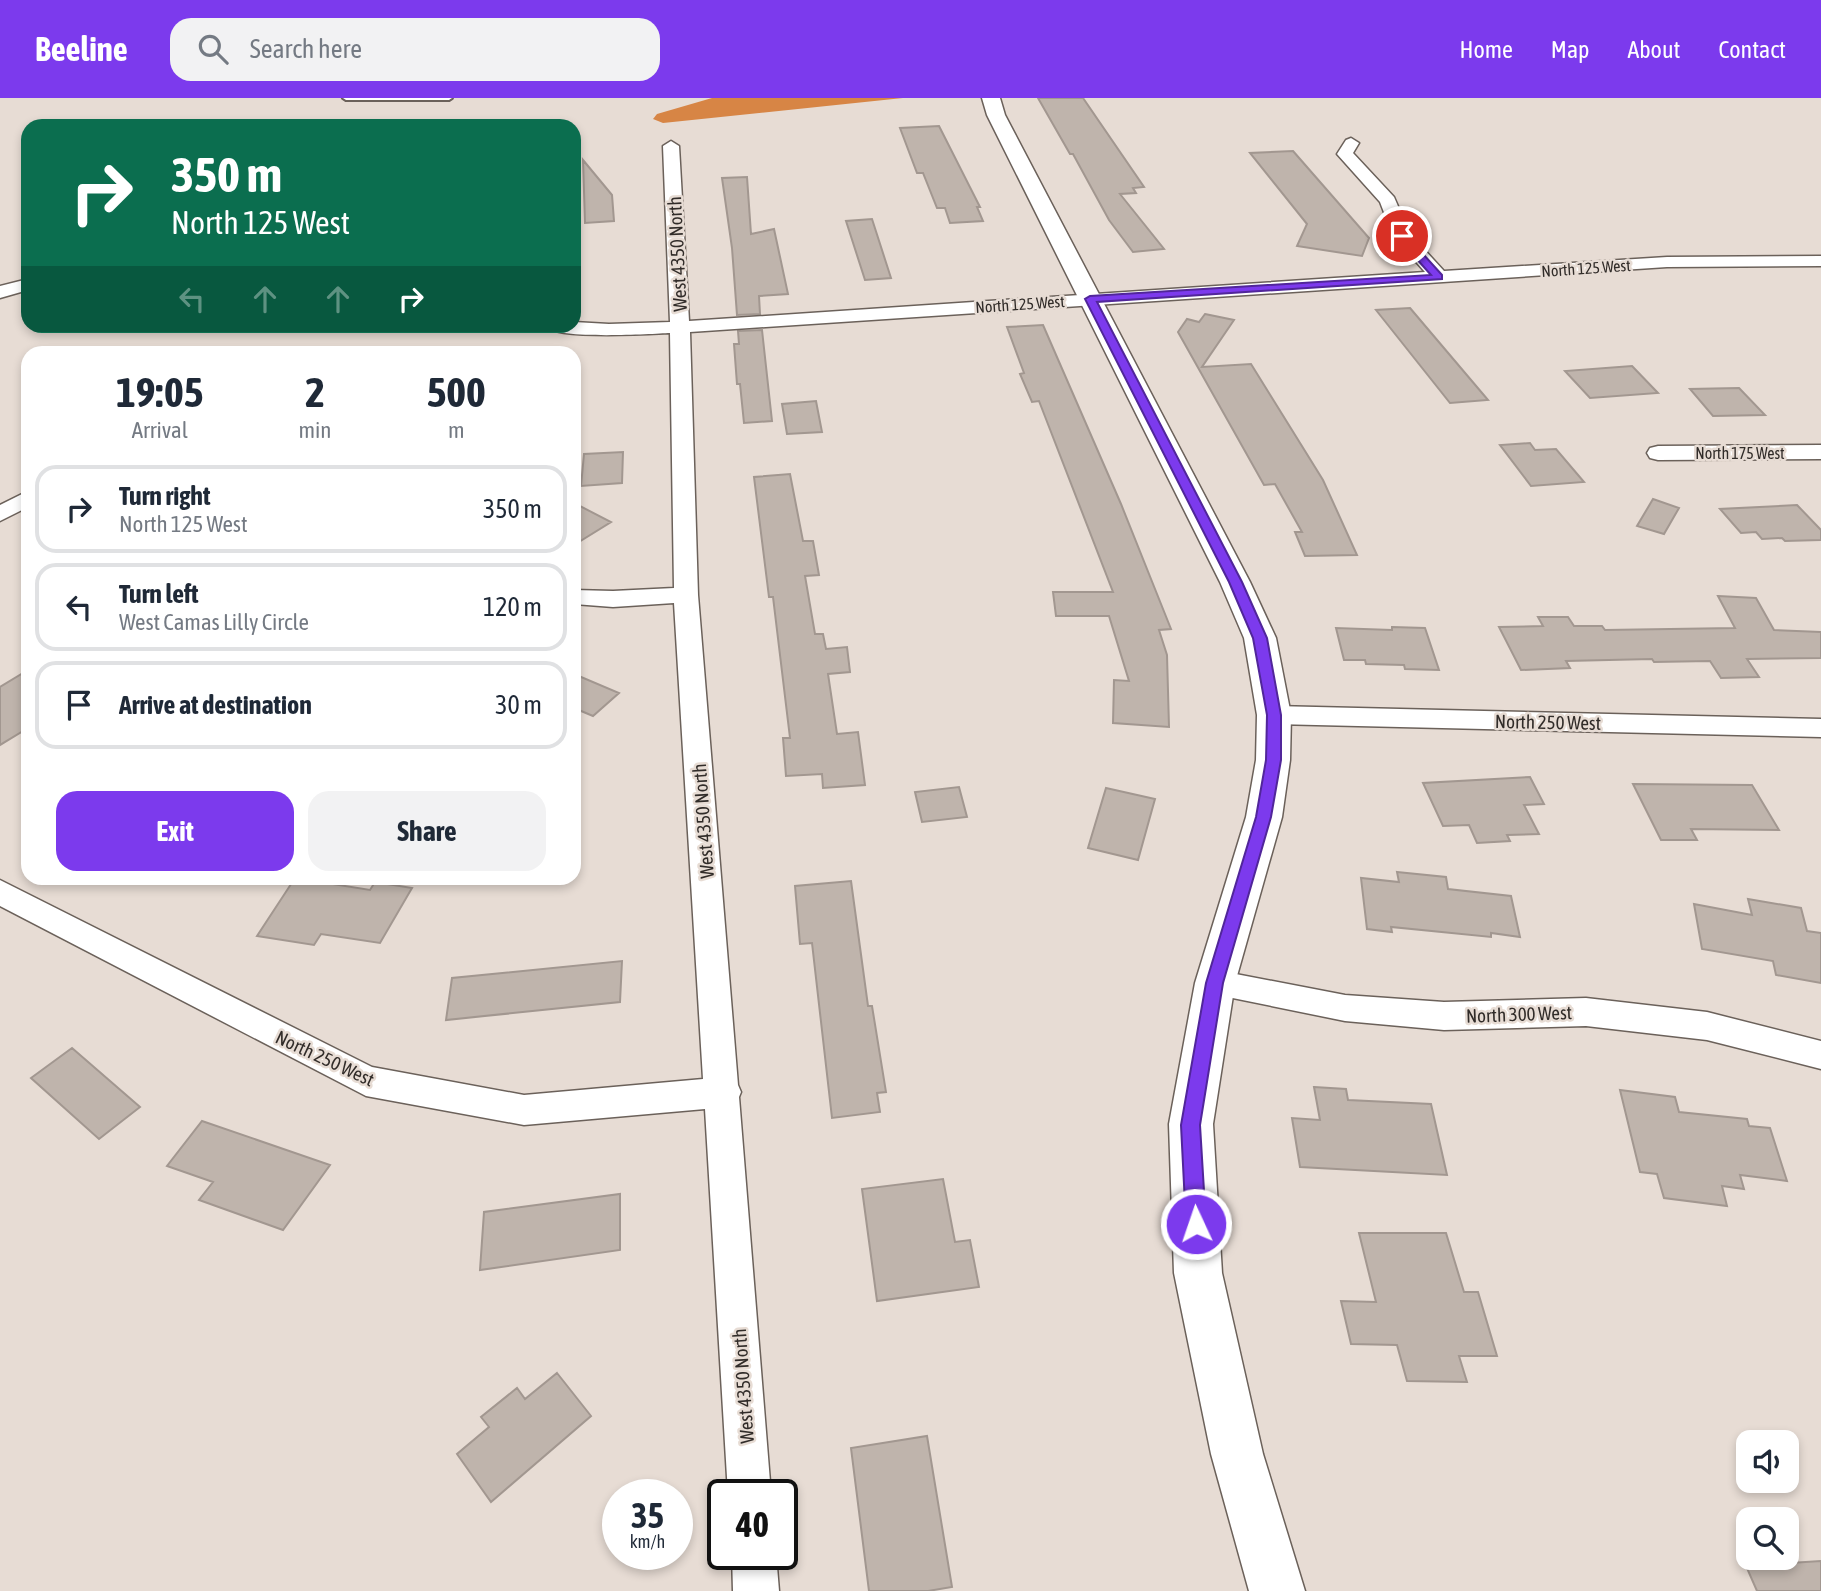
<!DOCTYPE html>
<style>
:root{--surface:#fff;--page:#f2f2f3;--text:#1f2937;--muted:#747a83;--line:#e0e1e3;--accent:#7c3aed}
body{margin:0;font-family:"Asap Condensed",sans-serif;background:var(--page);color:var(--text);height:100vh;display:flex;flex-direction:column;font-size:26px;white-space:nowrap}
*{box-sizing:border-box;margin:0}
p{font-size:23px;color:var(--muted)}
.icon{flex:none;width:38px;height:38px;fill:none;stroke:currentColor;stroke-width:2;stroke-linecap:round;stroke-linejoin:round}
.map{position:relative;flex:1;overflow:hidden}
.details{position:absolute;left:21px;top:248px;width:560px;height:539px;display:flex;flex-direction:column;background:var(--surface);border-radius:21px;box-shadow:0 4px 10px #0003}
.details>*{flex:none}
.top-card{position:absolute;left:21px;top:21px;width:560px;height:214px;border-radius:21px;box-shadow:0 4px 10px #0003;background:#0b6e4f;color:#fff;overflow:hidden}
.controls{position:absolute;left:1736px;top:1332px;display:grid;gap:14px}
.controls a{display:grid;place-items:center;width:63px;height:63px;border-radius:14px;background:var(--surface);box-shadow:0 4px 10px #0003;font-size:35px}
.speed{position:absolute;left:602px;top:1381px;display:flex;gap:14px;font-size:35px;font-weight:700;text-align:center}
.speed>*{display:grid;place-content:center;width:91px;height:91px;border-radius:50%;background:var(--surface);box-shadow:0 4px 10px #0003;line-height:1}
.speed small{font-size:18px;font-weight:400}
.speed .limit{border:4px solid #111;border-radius:10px;background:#fff;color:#111}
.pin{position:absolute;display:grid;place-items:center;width:60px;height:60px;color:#fff;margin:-30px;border:4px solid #fff;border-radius:50%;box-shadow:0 2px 7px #0007}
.me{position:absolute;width:77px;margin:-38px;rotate:357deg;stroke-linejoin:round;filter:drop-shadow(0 0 5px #0008)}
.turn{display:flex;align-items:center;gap:24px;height:147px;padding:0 35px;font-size:32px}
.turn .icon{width:91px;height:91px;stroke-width:2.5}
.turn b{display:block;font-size:49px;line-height:60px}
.lanes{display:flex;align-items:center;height:66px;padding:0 35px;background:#0003;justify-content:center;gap:35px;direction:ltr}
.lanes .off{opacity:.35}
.eta{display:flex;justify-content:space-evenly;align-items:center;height:119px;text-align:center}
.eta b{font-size:42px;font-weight:700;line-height:49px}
.button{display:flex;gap:14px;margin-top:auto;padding:14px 35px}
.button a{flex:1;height:80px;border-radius:21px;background:var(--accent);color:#fff;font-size:28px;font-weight:700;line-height:80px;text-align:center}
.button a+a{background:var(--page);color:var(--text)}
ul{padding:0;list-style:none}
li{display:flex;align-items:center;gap:21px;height:88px;margin:0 14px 10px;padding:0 21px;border:4px solid var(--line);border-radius:21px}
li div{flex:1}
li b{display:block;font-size:26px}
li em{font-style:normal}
header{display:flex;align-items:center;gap:42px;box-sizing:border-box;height:98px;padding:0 35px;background:var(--accent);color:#fff}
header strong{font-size:33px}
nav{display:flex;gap:38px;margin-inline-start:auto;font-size:24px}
.search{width:490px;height:63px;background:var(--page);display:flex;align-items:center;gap:18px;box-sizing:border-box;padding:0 24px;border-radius:21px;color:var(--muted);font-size:26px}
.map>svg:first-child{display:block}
.water{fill:#d78545}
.building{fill:#bfb4ac;stroke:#a29790;stroke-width:2}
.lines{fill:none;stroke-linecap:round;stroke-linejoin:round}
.service-casing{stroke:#6b615a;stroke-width:4}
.minor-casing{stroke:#6b615a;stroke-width:3}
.tertiary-casing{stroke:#6b615a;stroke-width:3}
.service{fill:#fff;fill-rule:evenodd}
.minor{fill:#fff;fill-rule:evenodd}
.tertiary{fill:#fff;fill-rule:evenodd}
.route{fill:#7c3aed;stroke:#51269a;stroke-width:2}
.labels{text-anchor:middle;stroke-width:5;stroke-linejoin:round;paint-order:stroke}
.far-street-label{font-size:16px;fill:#312c29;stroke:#e7dcd4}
.street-label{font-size:19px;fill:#312c29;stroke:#e7dcd4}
</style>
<header>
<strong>Beeline</strong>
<div class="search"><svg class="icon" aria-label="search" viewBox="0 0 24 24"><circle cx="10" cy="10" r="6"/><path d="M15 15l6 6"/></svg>Search here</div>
<nav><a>Home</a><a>Map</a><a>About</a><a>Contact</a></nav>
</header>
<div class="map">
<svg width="1821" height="1493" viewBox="0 0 1821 1493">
<rect width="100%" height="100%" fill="#e7dcd4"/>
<path class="water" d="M712 0H903L663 25 653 21 657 16Z"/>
<path class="building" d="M1038 0H1083L1144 89 1133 90 1136 95 1120 96 1164 151 1133 154 1109 122 1073 56H1070Z
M939 28 980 109H977L983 123 950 125 945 110H937L923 75H917L900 30Z
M1293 53 1369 140 1362 158 1297 148 1307 126 1250 55Z
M583 62 612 97 614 123 585 125Z
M747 79 751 136 774 131 788 196 759 198 760 216 737 217 732 150 722 80Z
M872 121 891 180 865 182 846 123Z
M1410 210 1488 302 1450 305 1376 212Z
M1205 216 1234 222 1202 269 1251 266 1323 382 1357 457 1305 458 1295 434H1302L1275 386 1264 387 1178 234 1187 221 1199 224Z
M1043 227 1121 406 1171 531 1159 532 1167 557 1169 629 1113 625 1114 582 1129 583 1109 518H1056L1053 494H1113L1039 303 1032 304 1020 276 1024 275 1007 229Z
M762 232 772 323 744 325 740 286H737L734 246H739L738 233Z
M1632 268 1658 295 1590 300 1565 273Z
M1739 290 1765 317 1713 318 1690 291Z
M816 303 822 334 787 336 782 306Z
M1530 345 1535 352 1556 351 1584 384 1531 388 1500 347Z
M623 354 622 385 581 388 584 356Z
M790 376 803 443H813L819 477 805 478 815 536H823L826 551 847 549 850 574 828 576 837 636 858 634 865 687 823 690 822 676 786 678 783 640H790L773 499H769L754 379Z
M1653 401 1679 410 1664 436 1637 428Z
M574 405 611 424 574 447Z
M1797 407 1821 432V442L1785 443 1782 440 1762 441 1756 434 1741 435 1720 411Z
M1718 498 1756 500 1774 532 1821 534V560L1747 561 1759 579 1721 580 1710 563 1654 564 1652 561 1566 563 1570 570 1521 572 1499 529 1543 528 1538 519H1568L1574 528H1602L1605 532 1735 530Z
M1392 529 1425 530 1439 572 1405 571 1404 567 1366 566 1365 562H1344L1336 530 1392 532Z
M28 572V630L0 647V589Z
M574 576 619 595 593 618 574 610Z
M1530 679 1544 706 1524 707 1539 736 1507 737 1510 743 1477 745 1469 727 1443 728 1423 685Z
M1633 686 1752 687 1779 732 1691 731 1697 742H1661Z
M959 689 967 719 922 724 915 694Z
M1106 690 1155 701 1138 762 1088 750Z
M1397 774 1446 779 1448 791 1511 798 1520 839 1491 835V839L1391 829 1392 834 1367 831 1361 780 1399 784Z
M295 780 370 792 375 784 412 790 380 845 321 836 314 847 257 838Z
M851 783 868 908H872L886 994 877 995 880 1014 832 1020 812 845 800 846 795 788Z
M1748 801 1801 810 1807 833 1821 835V885L1776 877 1773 863 1702 851 1694 806 1752 817Z
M622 863 620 904 446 922 452 880Z
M72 950 140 1009 99 1041 31 980Z
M1314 989 1346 991 1348 1002 1431 1006 1447 1077 1300 1069 1292 1020 1320 1022Z
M1620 992 1675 999 1679 1014 1747 1021 1749 1028 1770 1030 1787 1083 1740 1077 1744 1091 1722 1088 1727 1108 1664 1100 1657 1076 1640 1074Z
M202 1023 330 1067 283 1132 199 1102 213 1084 167 1068Z
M943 1081 955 1144 970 1142 979 1189 877 1203 862 1091Z
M620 1096V1152L480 1172 484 1114Z
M1359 1135H1446L1464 1194H1478L1497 1258H1459L1467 1284 1407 1283 1397 1247 1351 1246 1341 1203 1376 1204Z
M557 1275 591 1318 491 1404 457 1356 489 1329 481 1319 517 1290 525 1301Z
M927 1338 952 1489 928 1493H869L851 1350Z
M1821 1463V1493H1757L1746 1468Z"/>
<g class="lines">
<g class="service-casing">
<path id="service" d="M343 0H452L449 2H346Z"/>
</g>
<g class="minor-casing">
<path id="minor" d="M1351 40 1359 45 1353 55 1394 99 1410 136 1444 173 1667 159 1821 158V168L1667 169 690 234 698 497 738 987 741 994 739 999 771 1396H728L705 1011 524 1027 366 998 0 808V782L372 969 524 997 703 981 674 505 613 509 574 506V492L613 493 674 490 670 235C649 236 556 242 544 228H574V224L609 226 670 224 663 48 671 43 679 48 689 223 1425 174 1393 138 1380 104 1337 56 1346 42Z
M28 181V192L0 200V188Z
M1821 347V361L1658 362 1650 360 1647 355 1650 350 1658 348Z
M28 393V409L0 423V407Z
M1274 608 1821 621V639L1274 626 1264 623 1260 617 1264 611Z
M1215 872 1345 897 1444 904 1586 900 1707 914 1821 943V971L1707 942 1586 928 1444 932 1345 923 1203 894 1199 885 1203 876Z
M732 1456H776L779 1493H733Z"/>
</g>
<g class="tertiary-casing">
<path id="tertiary" d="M982 0H1000L1005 17 1250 484 1276 540 1291 617 1290 662 1282 719 1235 885 1213 1026 1222 1175 1263 1356 1305 1493H1249L1211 1356 1174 1175 1169 1026 1195 885 1246 719 1256 662 1257 617 1244 540 1220 484 987 17Z"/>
</g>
<use href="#service" class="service"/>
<use href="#minor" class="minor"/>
<use href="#tertiary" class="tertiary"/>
</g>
<path class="route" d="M1398 136H1405L1442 177V181L1097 204 1242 484 1267 540 1281 617V662L1271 719 1223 885 1200 1027 1206 1126 1203 1132 1196 1135 1189 1132 1186 1126 1181 1027 1206 885 1256 719 1266 662 1267 617 1253 540 1229 484 1085 201 1090 198 1431 177 1398 140Z"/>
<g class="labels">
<g class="far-street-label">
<text transform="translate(1586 170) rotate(-4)" y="6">North 125 West</text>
<text transform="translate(1020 206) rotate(-4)" y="6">North 125 West</text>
<text x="1740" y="361">North 175 West</text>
</g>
<g class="street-label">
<text transform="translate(677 156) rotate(-93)" y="7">West 4350 North</text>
<text transform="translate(1548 624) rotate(1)" y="7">North 250 West</text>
<text transform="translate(703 723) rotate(-94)" y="7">West 4350 North</text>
<text transform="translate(1519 916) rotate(-2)" y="7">North 300 West</text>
<text transform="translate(325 960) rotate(25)" y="7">North 250 West</text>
<text transform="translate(743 1288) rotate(-94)" y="7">West 4350 North</text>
</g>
</g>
</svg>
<div class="controls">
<a><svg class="icon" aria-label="sound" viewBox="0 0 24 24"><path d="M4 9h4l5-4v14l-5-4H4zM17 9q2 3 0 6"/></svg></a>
<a><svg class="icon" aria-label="search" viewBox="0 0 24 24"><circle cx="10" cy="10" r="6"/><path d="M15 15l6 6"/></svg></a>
</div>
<div class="speed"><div>35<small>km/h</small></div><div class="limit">40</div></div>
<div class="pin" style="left:1402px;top:138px;background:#d93025"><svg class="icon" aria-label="arrive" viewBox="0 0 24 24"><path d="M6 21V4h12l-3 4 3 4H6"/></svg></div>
<svg class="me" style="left:1196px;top:1126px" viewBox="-20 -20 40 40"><circle r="17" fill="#7c3aed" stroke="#fff" stroke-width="3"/><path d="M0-11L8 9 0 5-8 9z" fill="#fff"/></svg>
<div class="top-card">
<div class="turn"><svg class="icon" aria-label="right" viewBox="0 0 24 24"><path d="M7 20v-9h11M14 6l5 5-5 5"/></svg><div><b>350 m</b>North 125 West</div></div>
<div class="lanes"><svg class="icon off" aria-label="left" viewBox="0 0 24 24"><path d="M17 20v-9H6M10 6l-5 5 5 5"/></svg><svg class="icon off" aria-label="ahead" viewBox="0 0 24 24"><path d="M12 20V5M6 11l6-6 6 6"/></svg><svg class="icon off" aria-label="ahead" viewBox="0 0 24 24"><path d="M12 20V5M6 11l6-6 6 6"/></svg><svg class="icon" aria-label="right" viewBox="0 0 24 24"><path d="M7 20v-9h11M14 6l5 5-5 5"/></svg></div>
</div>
<section class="details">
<div class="eta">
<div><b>19:05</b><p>Arrival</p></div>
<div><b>2</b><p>min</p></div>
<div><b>500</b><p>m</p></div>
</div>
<ul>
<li><svg class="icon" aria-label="right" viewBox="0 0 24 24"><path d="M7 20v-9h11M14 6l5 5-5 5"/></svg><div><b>Turn right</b><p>North 125 West</p></div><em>350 m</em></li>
<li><svg class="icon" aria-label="left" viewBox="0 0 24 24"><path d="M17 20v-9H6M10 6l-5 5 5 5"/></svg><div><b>Turn left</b><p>West Camas Lilly Circle</p></div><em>120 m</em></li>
<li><svg class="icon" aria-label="arrive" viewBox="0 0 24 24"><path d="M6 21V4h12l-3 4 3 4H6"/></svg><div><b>Arrive at destination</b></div><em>30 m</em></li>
</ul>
<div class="button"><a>Exit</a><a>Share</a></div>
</section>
</div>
